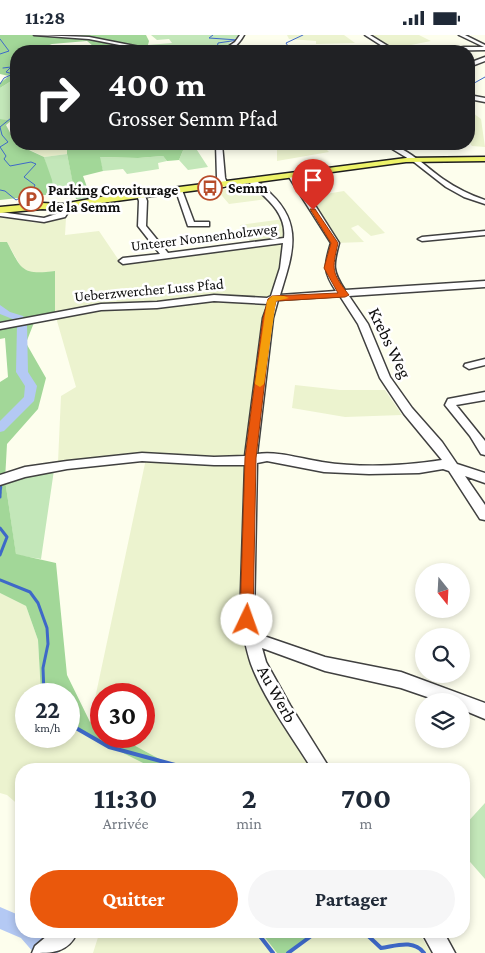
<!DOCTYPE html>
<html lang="fr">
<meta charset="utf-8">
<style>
:root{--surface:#fff;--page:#f6f6f7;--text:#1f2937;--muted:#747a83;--accent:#ea580c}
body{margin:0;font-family:"Crimson Pro",serif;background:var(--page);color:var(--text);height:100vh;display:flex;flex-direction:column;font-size:19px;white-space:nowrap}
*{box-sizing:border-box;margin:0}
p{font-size:16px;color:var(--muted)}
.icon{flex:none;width:28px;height:28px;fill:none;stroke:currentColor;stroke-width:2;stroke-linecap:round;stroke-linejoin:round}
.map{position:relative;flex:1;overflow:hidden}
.panel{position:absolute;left:15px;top:728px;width:455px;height:175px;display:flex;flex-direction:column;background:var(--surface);border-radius:20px;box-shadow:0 2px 8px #0003}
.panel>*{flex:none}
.hud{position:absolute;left:10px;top:10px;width:465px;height:105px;border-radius:20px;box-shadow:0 2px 8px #0003;background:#202124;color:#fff;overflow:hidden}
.needle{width:32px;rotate:162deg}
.fabs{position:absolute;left:415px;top:528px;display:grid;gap:10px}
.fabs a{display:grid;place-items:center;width:55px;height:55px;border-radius:50%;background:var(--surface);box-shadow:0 2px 8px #0003;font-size:25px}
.speed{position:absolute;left:15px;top:648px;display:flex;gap:10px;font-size:25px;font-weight:700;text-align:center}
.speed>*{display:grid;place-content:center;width:65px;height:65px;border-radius:50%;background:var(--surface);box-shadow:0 2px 8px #0003;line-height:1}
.speed small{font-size:12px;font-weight:400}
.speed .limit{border:8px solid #d22;background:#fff;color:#111}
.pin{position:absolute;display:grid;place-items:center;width:42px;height:42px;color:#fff;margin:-51px -21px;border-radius:50% 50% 50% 0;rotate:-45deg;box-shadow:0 0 5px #0007}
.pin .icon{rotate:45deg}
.me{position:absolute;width:55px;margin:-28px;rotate:3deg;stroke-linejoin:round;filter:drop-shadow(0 0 4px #0008)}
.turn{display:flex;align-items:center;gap:18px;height:105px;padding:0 15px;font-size:22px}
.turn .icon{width:65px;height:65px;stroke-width:2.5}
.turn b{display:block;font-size:35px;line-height:42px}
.eta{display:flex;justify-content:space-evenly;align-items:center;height:85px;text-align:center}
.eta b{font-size:30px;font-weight:700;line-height:35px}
.action{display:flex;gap:10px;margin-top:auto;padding:10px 15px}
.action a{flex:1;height:58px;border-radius:30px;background:var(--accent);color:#fff;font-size:20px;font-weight:700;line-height:58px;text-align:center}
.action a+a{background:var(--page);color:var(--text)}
.status{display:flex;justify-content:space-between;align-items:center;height:35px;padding:0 25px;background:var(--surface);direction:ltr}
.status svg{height:14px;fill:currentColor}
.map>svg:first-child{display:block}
.farmland{fill:#ecf3cf}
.green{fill:#c3e7b9}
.forest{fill:#a2d798}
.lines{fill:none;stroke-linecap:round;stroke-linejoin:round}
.stream-far3{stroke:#3e69c8;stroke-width:1}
.stream-far2{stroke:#3e69c8;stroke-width:2.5}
.stream-far1{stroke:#3e69c8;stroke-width:3}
.stream{stroke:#3e69c8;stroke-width:4}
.river{fill:#b4c9f4;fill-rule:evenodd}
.minor-casing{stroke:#404040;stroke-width:3}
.major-casing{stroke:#1e1e1e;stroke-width:3}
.minor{fill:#fff;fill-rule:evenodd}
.major{fill:#edf369;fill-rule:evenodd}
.route{fill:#ea580c;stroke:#983908}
.slow{fill:#f59e0b}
.labels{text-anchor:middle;stroke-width:5;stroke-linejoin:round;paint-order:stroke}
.far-poi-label{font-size:15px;font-weight:bold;fill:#0d0d0d;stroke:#fff;text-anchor:start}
.far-street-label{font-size:15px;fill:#0d0d0d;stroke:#fff}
.street-label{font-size:18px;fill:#0d0d0d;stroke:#fff}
</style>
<div class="status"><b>11:28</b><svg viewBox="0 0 49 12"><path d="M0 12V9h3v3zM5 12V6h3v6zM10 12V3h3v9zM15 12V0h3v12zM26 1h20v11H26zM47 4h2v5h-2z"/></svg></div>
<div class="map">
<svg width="485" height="918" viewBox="0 0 485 918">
<rect width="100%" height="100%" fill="#fdfeed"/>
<path class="farmland" d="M287 0H344L355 8 316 9V6L289 4Z
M369 0H419L431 6 391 14Z
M469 75 481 84 485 112 472 111 469 107Z
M18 109H67V119L44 122Z
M259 109H321L329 117 277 126V115L259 114Z
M253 151 267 164 229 169 217 155Z
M344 156 385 198 371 201 358 190 351 193 364 207 336 208 307 162Z
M0 181 36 188 66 183 65 200 99 196 120 227 252 210 240 190 284 184 285 206 280 234 266 272 257 347 248 427 240 595 252 627 318 734H178L117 701H144V659H101V693L90 687 147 419 58 427 61 361 76 352 55 279V236L33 239 21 232 7 207H0Z
M295 350 340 355H385L402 380 345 382 292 373Z
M0 558 26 571 38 605 41 659H26V701H69V691L155 734H21V772L7 760 0 758Z
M100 896H260L277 918H93Z
M322 896H418L431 918H287Z"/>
<path class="green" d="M146 0H240L229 8 247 11 248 16 146 14 148 10 172 8 169 4 157 5 151 0Z
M16 43 15 83 12 85 0 84V53Z
M182 109H215L195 112 208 132 188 135 179 125 184 113Z
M67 119 75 157 54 159 44 122Z
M163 121 167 126 158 128 159 134 127 139 123 134 103 136 99 122 138 123Z
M54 435 41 524 16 520 5 445Z
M485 768V844L464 820V791Z"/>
<path class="forest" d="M0 0H146L149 6 147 14H163L162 16H90L93 11 87 6 52 9 34 16H16V43L0 53V48L9 41 0 39Z
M0 84 12 85 6 90 16 109 44 122 52 145 54 159 0 165Z
M67 109H182L184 113 179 125 167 126 163 121 138 123 100 122 103 136 83 141 91 163 76 164 67 119Z
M0 207H7C22 235 21 240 55 236V279L35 285 26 308 46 343 38 374 7 409 5 445 16 519 56 528 67 640 90 687 101 693V701H117L178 734H155L69 691V659H41L38 605 26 571 0 558V347L8 342 5 303 0 304Z
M260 896H322L287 918H277Z"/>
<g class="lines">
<path class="stream-far3" d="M0 4 9 16 0 19
M197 16 217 13 218 8 238 5 209 3 213 0
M291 16 286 8 303 0
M0 49 4 43 13 39 6 37 11 32 3 33
M469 51 485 42
M0 112 6 121 4 124 10 131 31 127 36 129 24 142 35 150 32 157 16 165 5 156 0 155
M0 112 8 107 2 100 0 92 16 79"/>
<path class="stream-far2" d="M0 459 1 452"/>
<path class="stream-far1" d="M0 462V457
M0 493 7 502 0 520
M0 545 30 557 38 568 47 593 48 609 43 633 44 659"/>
<path class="stream" d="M69 689 109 712 190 734
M267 734H270
M256 896 273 918
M363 896 381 913C396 911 413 904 424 918
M288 918 318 896"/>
<path class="river" d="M0 270 10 277 23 281 27 289 28 337 37 351 34 366 4 396 0 397V386L24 362 25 351 16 337 17 289 15 285 0 279Z
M0 872 21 881V896H44L52 904 58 918H34L21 903 0 894Z"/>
<g class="minor-casing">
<path id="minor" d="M34 0 89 2 145 13 202 16 145 15 89 4Z
M240 0H244C239 9 232 16 222 16L235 7Z
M365 0H370L396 16H390Z
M459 0H465L485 10V15L433 16 464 12H484Z
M278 14 296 16H275Z
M303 14H367L370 16H300Z
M485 22V26L469 32V28Z
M469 60 485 63V67L469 64Z
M216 109H222L225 143 228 150 224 152H221L217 143Z
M384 109C404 109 427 133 443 144 456 153 470 160 485 165V169L464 162 446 152 414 127Z
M293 140 297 142 339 208C333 230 332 236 345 255L485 246V252L349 261 368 289 390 342 412 373 442 407 457 429 485 438V448L465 441 485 470V485L480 484 449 436 443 434 419 438 369 439 324 437 267 426 257 428 254 585 258 599 325 622 401 637 485 668V684L461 674V666H439L401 653 325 636 262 613 266 627 290 670 330 734H312C292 702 264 664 251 629 246 614 244 601 240 585L245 430H214L142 426 67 434 25 442 0 450V440L25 432 67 426 142 418 214 422 245 421 263 283 268 269 214 266 157 273 101 275 0 294V288L101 269 157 267 214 260 267 263 271 261 280 233 283 208 123 229 119 226 123 223 160 219 138 191 139 166 137 160 141 158H144L147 166 146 191 168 218 284 203C287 178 266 163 250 148V144H253C260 147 265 154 271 159 304 190 292 221 280 260L336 256C323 236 324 231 331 208L289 142ZM340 261 358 289 380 343 404 379 442 425C404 431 361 433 322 427 301 424 279 416 257 419L273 283 278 265Z
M175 153 182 155 194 187H209V191H188Z
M65 169 72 171 65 182 44 187 0 181V177L44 183 59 178Z
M485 196V200L422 206 418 204 422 202Z
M485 324V330L469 334 464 331 465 329Z
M485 357V365L456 370 485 406V420L481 419 470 401 445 370 448 364Z
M53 896H76L77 898C68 918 52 918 32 918L35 911Z
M421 896H443L455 918H433Z"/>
</g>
<g class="major-casing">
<path id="major" d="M485 122V126L406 127 101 168 63 175 42 174 0 178V172L42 168 63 169 101 162 406 123Z"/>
</g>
<use href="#minor" class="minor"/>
<use href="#major" class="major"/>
</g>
<path class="route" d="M310 174H315L338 208C332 235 331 237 349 260L345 262 276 266 272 283 256 423 253 585 251 589 247 591 242 589 240 585 245 423 263 283 268 264 272 261 338 258 324 233 331 208Z"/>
<path class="slow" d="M272 261H284L289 263 276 266 264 349 260 352 255 349 267 266Z"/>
<defs>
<g id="bus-ring" transform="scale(1.25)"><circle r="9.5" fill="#fff" stroke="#b84c2a" stroke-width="1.5"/><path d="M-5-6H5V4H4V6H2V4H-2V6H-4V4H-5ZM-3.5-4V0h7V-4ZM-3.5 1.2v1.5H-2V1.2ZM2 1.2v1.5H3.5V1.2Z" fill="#b84c2a"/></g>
<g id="parking-ring" transform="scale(1.25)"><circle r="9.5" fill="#fff" stroke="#b84c2a" stroke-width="1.5"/><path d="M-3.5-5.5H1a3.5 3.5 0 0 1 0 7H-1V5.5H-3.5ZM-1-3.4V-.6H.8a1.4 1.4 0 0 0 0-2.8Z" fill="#b84c2a"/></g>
</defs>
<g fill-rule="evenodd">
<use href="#bus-ring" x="210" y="153"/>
<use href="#parking-ring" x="31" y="164"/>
</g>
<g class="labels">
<g class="far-poi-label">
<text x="228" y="158">Semm</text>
<text x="48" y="160">Parking Covoiturage<tspan x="48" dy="17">de la Semm</tspan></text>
</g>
<g class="far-street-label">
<text transform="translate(204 202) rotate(-7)" y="5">Unterer Nonnenholzweg</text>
<text transform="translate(149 255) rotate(-5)" y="5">Ueberzwercher Luss Pfad</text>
</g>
<g class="street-label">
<text transform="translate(390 308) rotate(64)" y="6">Krebs Weg</text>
<text transform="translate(277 659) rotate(61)" y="6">Au Werb</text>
</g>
</g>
</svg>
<div class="fabs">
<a><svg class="needle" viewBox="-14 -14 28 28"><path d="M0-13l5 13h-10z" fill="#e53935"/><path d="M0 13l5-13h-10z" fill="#747a83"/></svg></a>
<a><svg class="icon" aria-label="search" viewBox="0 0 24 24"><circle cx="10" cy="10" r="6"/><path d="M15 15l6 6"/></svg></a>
<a><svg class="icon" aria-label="layers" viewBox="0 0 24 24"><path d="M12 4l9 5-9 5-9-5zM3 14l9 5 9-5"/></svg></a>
</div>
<div class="speed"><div>22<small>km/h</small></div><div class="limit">30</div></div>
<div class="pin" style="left:313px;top:175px;background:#d93025"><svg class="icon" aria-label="arrive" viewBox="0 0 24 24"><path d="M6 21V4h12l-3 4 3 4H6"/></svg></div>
<svg class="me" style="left:247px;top:585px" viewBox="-20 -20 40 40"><circle r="19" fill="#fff"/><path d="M0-13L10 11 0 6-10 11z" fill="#ea580c"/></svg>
<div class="hud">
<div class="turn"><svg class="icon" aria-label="right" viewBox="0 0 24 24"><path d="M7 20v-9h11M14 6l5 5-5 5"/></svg><div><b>400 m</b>Grosser Semm Pfad</div></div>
</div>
<section class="panel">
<div class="eta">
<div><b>11:30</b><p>Arrivée</p></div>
<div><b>2</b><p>min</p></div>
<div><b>700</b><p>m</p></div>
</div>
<div class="action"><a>Quitter</a><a>Partager</a></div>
</section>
</div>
